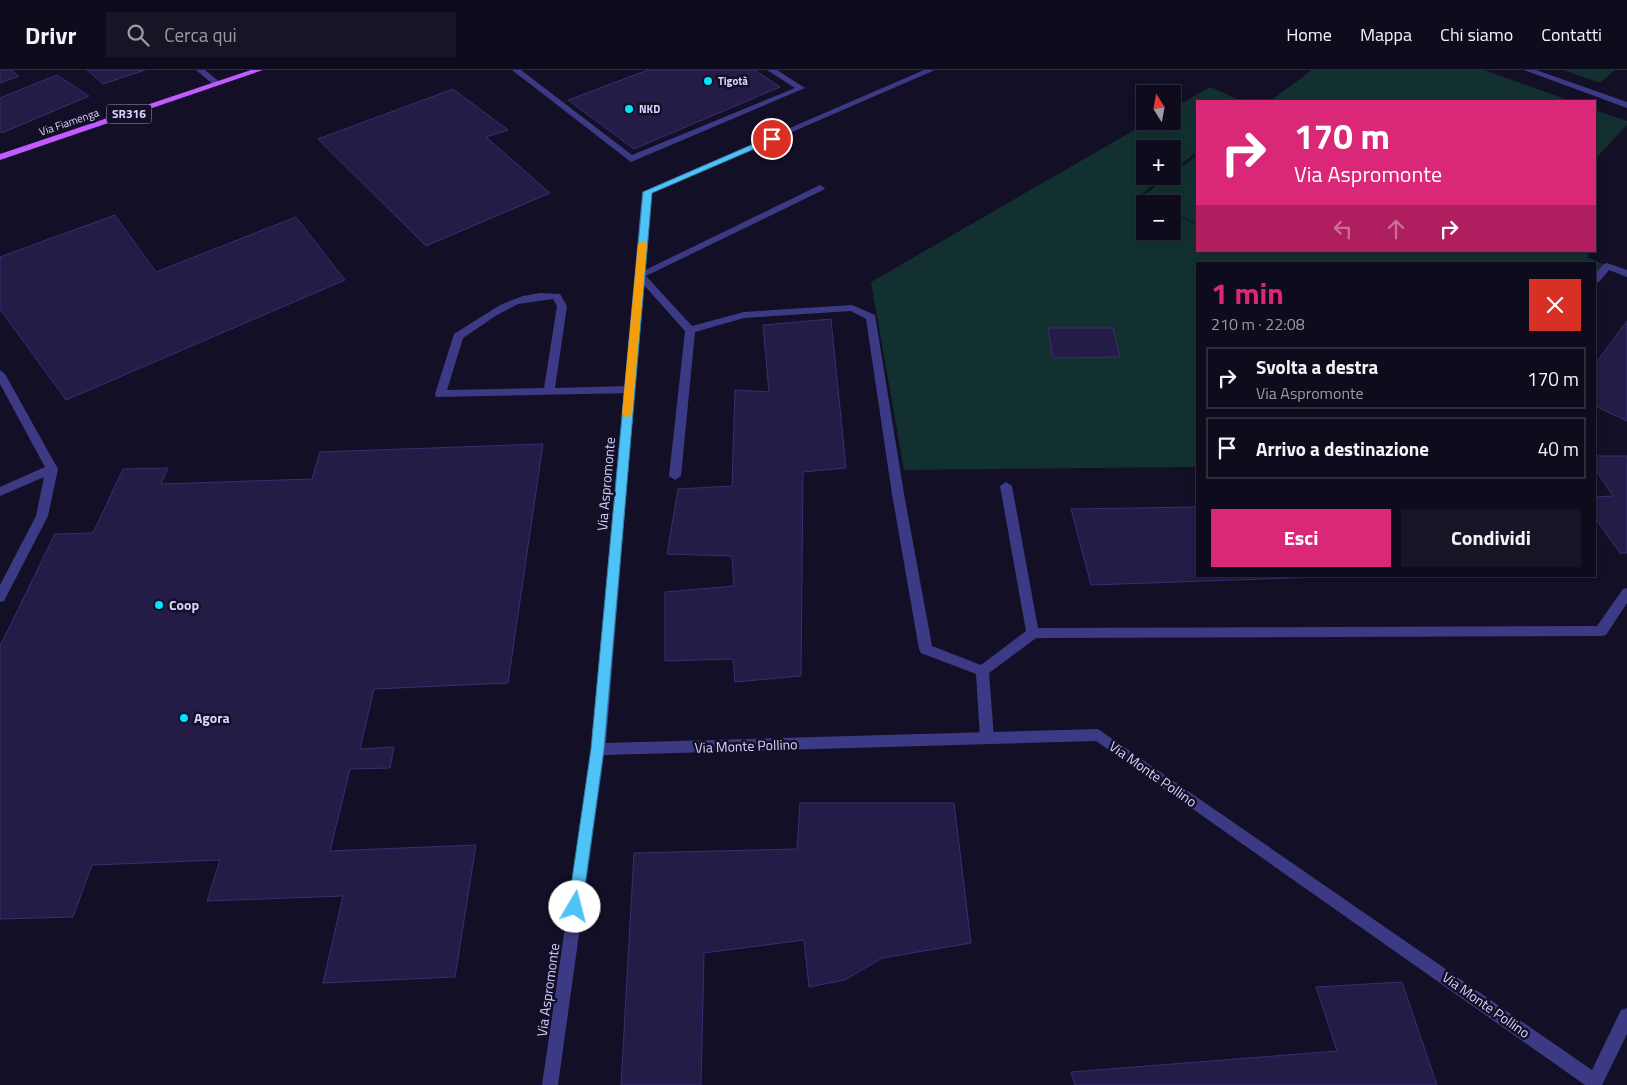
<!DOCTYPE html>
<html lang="it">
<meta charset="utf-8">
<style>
:root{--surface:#0e0b1c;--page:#171425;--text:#f1f3f6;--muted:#9b9ba3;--line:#2e2b3b;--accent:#db2777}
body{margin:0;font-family:"Titillium Web",sans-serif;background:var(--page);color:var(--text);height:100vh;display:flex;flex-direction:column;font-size:19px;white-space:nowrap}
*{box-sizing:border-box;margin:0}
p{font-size:16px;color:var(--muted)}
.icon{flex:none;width:28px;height:28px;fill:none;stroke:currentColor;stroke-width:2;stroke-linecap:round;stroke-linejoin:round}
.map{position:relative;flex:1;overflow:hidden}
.drawer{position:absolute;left:1196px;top:192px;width:400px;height:315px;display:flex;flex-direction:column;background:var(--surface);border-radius:0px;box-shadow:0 2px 8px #0003,0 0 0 1px var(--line)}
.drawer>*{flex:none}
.banner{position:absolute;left:1196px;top:30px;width:400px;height:152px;border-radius:0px;box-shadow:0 2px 8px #0003,0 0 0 1px var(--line);background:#db2777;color:#fff;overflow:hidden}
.needle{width:32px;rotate:349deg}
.tools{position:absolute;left:1136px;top:15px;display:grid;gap:10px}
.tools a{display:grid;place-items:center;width:45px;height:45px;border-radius:0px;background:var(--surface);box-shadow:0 2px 8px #0003,0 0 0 1px var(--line);font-size:25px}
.pin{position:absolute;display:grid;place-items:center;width:42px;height:42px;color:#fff;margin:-21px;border:2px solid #fff;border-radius:50%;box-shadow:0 1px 5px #0007}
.me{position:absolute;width:55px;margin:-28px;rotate:8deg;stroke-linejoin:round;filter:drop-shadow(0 0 4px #0008)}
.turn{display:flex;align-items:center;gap:18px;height:105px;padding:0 15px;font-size:22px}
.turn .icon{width:65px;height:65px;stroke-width:2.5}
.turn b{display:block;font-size:35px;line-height:42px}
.lanes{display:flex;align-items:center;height:48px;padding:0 15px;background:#0003;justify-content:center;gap:25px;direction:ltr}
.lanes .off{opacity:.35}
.round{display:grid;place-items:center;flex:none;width:52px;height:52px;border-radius:0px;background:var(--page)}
.overview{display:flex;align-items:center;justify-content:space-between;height:85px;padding:0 15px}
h1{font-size:30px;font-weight:700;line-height:38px;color:var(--accent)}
.cta{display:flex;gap:10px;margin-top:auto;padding:10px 15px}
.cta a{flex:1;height:58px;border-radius:0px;background:var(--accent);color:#fff;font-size:20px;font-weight:700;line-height:58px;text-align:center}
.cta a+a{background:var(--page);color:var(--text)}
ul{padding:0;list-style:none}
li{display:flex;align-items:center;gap:15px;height:62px;margin:0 10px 8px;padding:0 5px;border:2px solid var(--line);border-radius:0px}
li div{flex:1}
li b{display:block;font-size:19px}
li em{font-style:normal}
header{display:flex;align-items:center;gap:30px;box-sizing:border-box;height:70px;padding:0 25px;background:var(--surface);border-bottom:1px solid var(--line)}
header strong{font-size:24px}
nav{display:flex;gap:28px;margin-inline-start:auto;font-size:18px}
.search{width:350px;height:45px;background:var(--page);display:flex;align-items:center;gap:12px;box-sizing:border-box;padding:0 18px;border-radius:0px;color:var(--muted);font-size:19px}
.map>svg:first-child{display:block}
.green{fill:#12302f}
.building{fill:#241b47;stroke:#3b2d73}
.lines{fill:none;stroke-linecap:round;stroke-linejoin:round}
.service{fill:#3d3a85;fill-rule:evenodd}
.minor{fill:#3d3a85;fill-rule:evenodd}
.primary{fill:#c25bff;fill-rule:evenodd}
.route{fill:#4fc3f7;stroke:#337fa1}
.slow{fill:#f59e0b}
.poi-dot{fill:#00e5ff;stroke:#130f26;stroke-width:2}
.labels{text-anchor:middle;stroke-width:5;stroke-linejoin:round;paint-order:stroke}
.far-poi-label{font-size:11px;font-weight:bold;fill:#d9d4ff;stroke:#130f26;text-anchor:start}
.far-street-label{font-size:11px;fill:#d9d4ff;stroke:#130f26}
.shield{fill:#130f26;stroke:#9e99be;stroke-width:1}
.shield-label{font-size:12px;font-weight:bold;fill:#d9d4ff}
.street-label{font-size:14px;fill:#d9d4ff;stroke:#130f26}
.poi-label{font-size:14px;font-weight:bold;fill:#d9d4ff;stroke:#130f26;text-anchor:start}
</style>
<header>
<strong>Drivr</strong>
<div class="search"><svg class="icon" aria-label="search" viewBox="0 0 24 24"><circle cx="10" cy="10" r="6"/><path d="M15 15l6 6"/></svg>Cerca qui</div>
<nav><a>Home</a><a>Mappa</a><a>Chi siamo</a><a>Contatti</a></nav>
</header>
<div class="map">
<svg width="1627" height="1015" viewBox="0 0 1627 1015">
<rect width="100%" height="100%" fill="#130f26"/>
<path class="green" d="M1312 0H1484L1571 31H1270Z
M1563 0H1615L1600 13Z
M1210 17 1242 31H1198L1197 82 1173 101 1172 79H1145V106H1165L1138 127 1152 134H1145V161H1172L1173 143 1197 155 1198 181H1254L1259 183 1256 181H1590L1587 187 1607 196 1595 210V194H1198L1197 397 904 400 871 212 1150 51H1172L1173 38Z
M1595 40 1627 51V55L1595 89Z
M1197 85V154L1173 142 1172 134H1155L1141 127 1170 106H1172L1173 104Z"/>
<path class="building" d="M0 0H11L19 6 0 13Z
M87 0H145L103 14Z
M648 0H755L780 17 634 79 568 30Z
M57 5 89 26 2 63 0 61V28Z
M453 19 508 60 486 67 550 123 426 176 318 69Z
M115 145 156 202 296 147 345 210 66 330 0 239V187Z
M831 249 846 398 803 402 801 606 735 612 733 589 665 591V522L734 516 732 486 667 484 678 419 732 416 735 320 769 322 763 255Z
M1627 251V351L1595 336V294Z
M1048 258H1113L1120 287 1053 288Z
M543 374 508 613 374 619 360 679 394 677 390 698 350 699 330 781 476 775 455 907 323 913 343 826 207 831 220 790 92 795 73 847 0 849V576L55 464 93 463 123 399 168 398 161 414 312 409 320 382Z
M1595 386H1627V483H1620L1595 448V427L1613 426 1595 399Z
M1198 437V506H1351L1091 515 1071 439Z
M800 733H954L971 873 882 888 845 910 809 917 804 870 704 883 701 1015H621L634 783 797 779Z
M1402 912 1437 1015H1075L1071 1002 1337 981 1316 917Z"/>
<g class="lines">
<path class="service" d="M512 0H521L632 85 795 18 767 0H777L805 18 631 92Z
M820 115 825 118 823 120 646 206 692 256 744 242 852 235 875 245 904 424 932 576 981 595 1026 561 1000 416 1006 412 1012 416 1038 558 1597 556 1623 519 1627 518V533L1606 565 1601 566 1036 568 989 603 994 668 992 672 987 674 982 672 980 668 976 604 921 583 919 579 892 424 866 249 851 241 744 248 695 262 681 406 675 410 669 406 685 261 635 205Z
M1607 193 1627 200V207L1609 200 1599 212 1595 213V204L1604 194Z
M540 223 560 224 567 236 555 318 630 316 634 317 635 320 634 323 436 327 435 324 454 264 500 235 523 226ZM553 229 557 236 544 318 447 320 463 268 497 245 518 234Z
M0 300 5 304 58 399 48 446 4 531 0 532V515L36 446 44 407 0 426V417L45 397 0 314Z"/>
<path class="minor" d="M196 0H205L222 14 215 16Z
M924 0H935L651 123 606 673 1098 659 1592 1000 1621 940 1627 938V964L1602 1015H1585L1096 671 604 685 558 1015H542L591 679 642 122Z
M1524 0H1536L1627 32V38Z"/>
<path class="primary" d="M251 0H263L0 90V84Z"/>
</g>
<path class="route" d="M772 66 776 69 775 70 652 123 604 679 582 837 580 842 575 844 570 842 568 837 591 679 643 122Z"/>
<path class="slow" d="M643 171 647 174 632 344 627 348 622 344 638 174Z"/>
<g class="poi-dot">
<circle cx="708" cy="11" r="5"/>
<circle cx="629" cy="39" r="5"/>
<circle cx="159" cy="535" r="5"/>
<circle cx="184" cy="648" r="5"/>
</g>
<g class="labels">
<g class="far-poi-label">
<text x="718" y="15">Tigotà</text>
<text x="639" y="43">NKD</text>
</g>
<g class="far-street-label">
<text transform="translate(69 52) rotate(-19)" y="4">Via Fiamenga</text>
</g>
<rect class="shield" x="106.5" y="34.5" width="45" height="19" rx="4"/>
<g class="shield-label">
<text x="129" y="48">SR316</text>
</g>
<g class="street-label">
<text transform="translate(606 414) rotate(-85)" y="5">Via Aspromonte</text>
<text transform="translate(746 676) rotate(-2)" y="5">Via Monte Pollino</text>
<text transform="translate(1153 704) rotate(35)" y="5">Via Monte Pollino</text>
<text transform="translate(548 920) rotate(-82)" y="5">Via Aspromonte</text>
<text transform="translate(1486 935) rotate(35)" y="5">Via Monte Pollino</text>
</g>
<g class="poi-label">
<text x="169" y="540">Coop</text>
<text x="194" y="653">Agora</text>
</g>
</g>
</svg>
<div class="tools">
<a><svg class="needle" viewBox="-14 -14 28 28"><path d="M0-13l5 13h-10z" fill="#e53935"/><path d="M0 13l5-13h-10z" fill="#9b9ba3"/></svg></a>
<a>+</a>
<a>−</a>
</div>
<div class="pin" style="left:772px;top:69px;background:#d93025"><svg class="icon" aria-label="arrive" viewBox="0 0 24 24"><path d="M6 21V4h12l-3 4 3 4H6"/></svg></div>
<svg class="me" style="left:575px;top:837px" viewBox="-20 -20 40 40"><circle r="19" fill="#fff"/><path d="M0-13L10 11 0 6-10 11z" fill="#4fc3f7"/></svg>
<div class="banner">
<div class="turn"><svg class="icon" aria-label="right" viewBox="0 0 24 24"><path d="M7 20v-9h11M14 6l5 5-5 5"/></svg><div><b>170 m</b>Via Aspromonte</div></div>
<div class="lanes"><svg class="icon off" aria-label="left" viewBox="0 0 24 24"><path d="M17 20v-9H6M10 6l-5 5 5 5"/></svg><svg class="icon off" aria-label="ahead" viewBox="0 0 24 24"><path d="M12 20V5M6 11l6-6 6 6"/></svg><svg class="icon" aria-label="right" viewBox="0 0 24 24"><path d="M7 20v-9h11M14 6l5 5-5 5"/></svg></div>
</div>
<section class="drawer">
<div class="overview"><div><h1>1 min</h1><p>210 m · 22:08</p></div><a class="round" style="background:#d93025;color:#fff"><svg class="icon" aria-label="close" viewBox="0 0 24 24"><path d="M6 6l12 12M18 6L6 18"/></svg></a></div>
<ul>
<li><svg class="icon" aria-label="right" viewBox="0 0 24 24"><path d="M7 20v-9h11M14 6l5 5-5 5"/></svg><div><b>Svolta a destra</b><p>Via Aspromonte</p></div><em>170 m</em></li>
<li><svg class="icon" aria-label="arrive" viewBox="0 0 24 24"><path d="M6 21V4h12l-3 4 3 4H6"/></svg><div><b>Arrivo a destinazione</b></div><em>40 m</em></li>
</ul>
<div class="cta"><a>Esci</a><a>Condividi</a></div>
</section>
</div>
